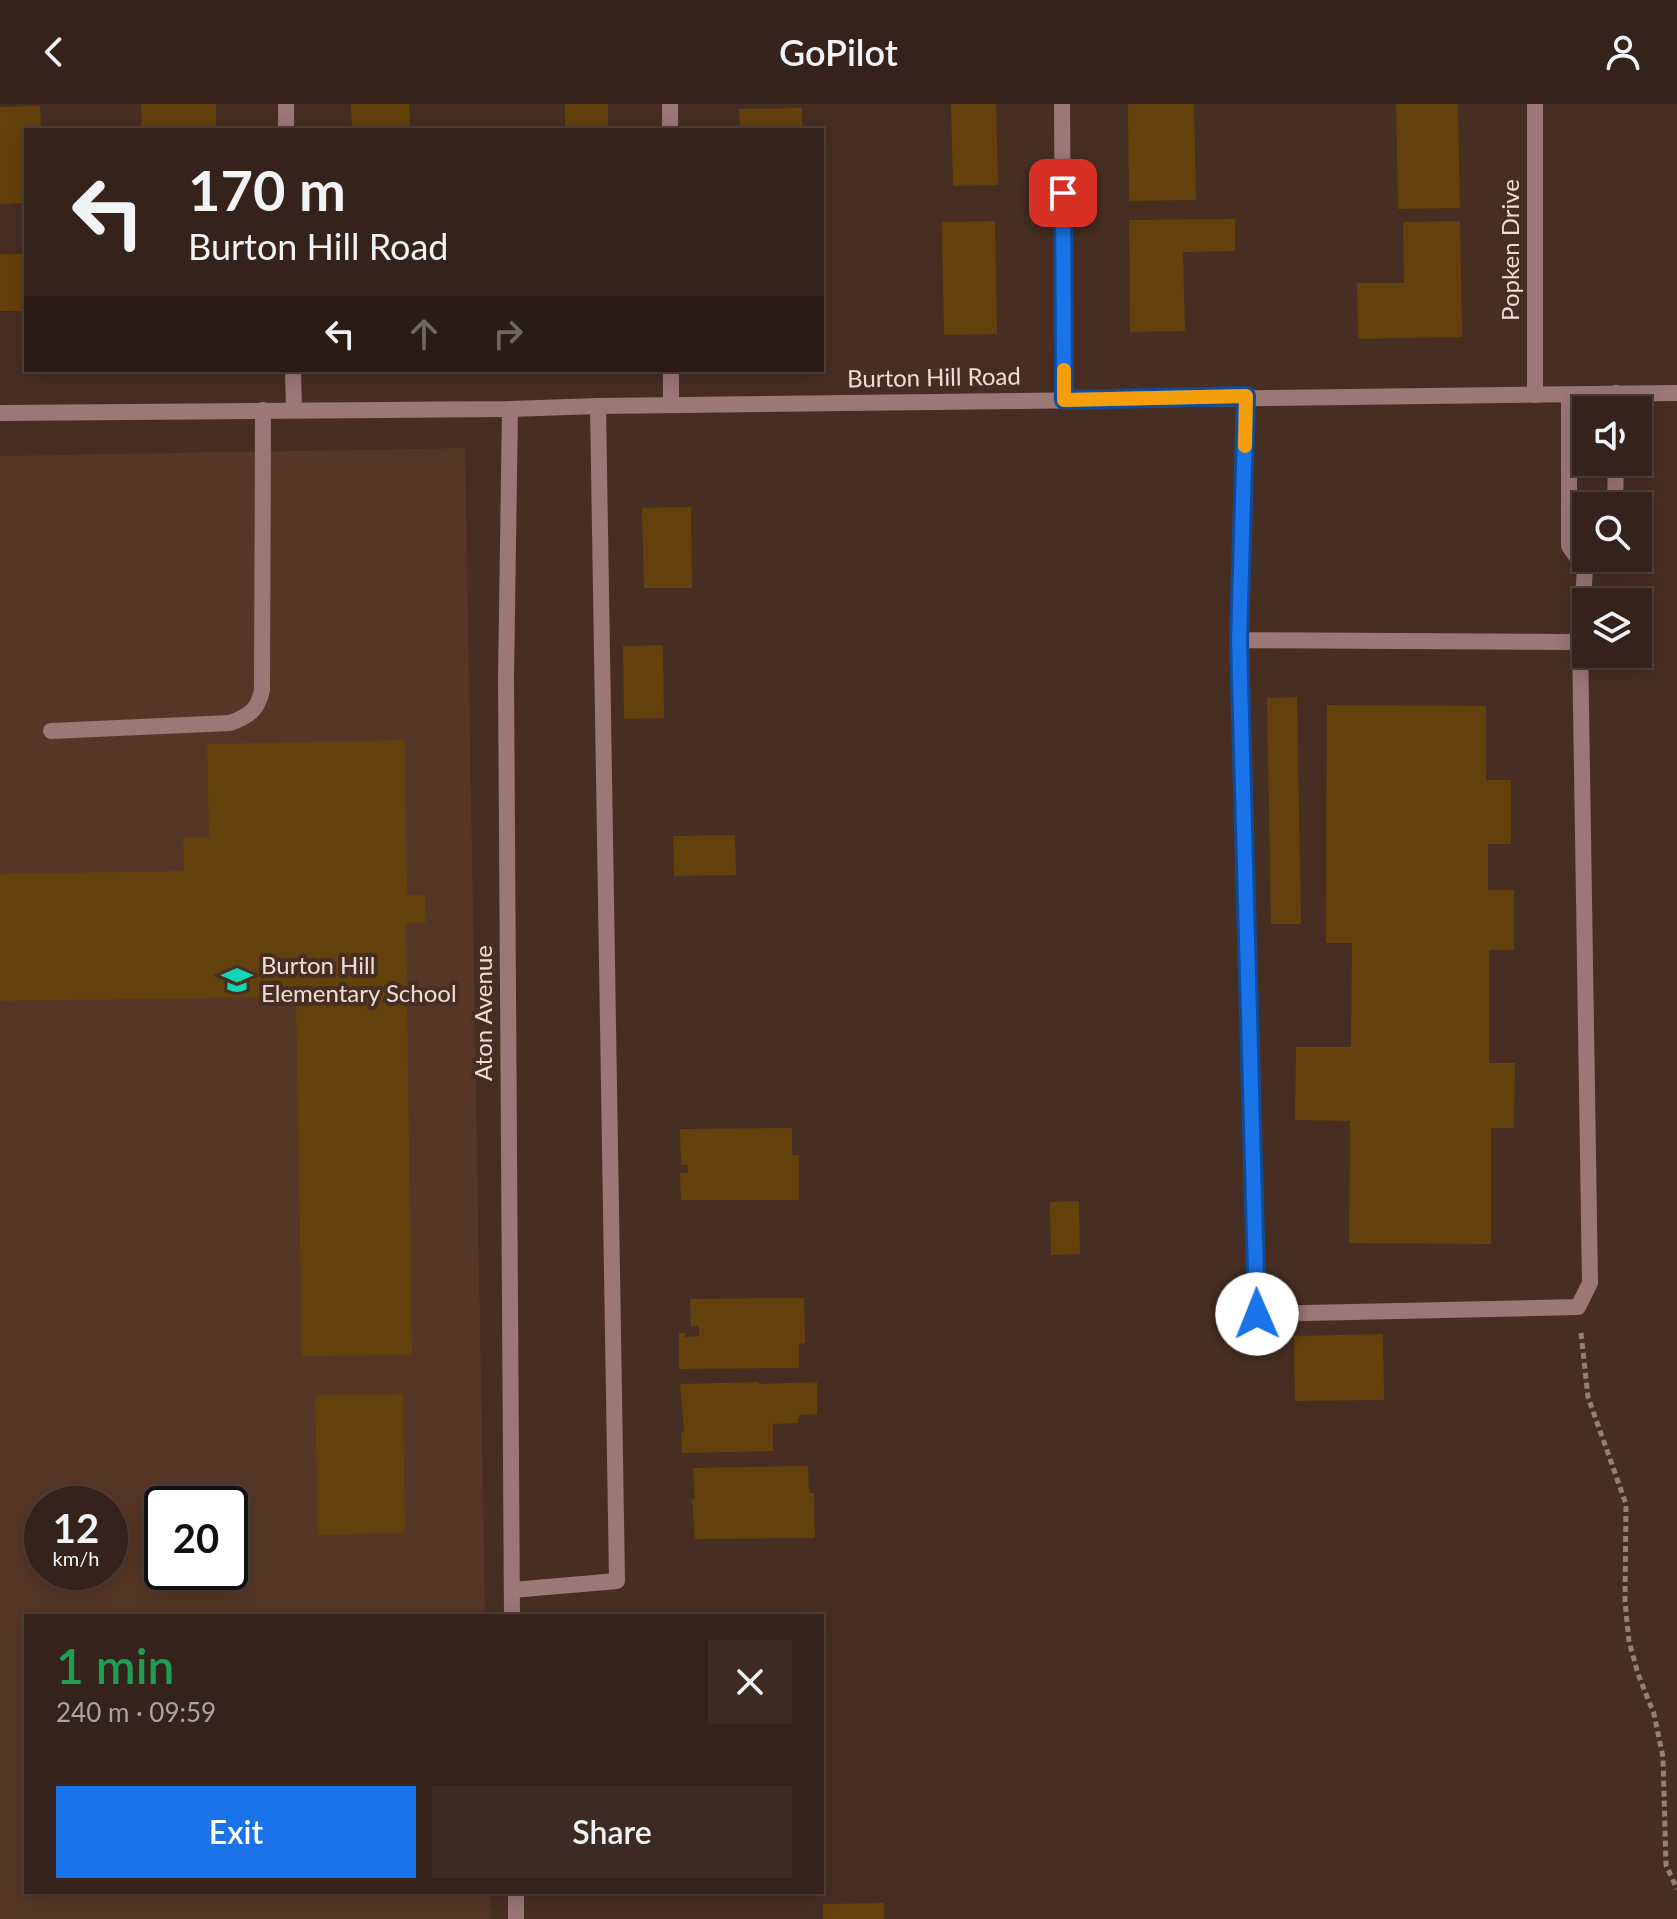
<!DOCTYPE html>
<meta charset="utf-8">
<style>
:root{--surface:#35221a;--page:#3d2a23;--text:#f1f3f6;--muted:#aaa4a2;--line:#4f3f39;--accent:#1a73e8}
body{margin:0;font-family:Lato,sans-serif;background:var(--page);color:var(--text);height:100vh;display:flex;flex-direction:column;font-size:30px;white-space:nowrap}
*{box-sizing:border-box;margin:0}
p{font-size:26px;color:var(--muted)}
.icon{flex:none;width:44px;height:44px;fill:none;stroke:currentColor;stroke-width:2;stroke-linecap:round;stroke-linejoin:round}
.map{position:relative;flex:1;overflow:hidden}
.sheet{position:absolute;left:24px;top:1510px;width:800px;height:280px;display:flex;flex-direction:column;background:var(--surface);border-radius:0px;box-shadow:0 4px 20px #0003,0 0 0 2px var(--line)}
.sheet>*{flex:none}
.top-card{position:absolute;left:24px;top:24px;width:800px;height:244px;border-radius:0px;box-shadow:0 4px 20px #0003,0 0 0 2px var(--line);background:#35221a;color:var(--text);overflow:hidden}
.tools{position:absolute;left:1572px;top:292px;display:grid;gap:16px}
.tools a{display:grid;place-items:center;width:80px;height:80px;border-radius:0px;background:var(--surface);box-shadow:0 4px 20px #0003,0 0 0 2px var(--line);font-size:40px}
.speed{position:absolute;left:24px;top:1382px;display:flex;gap:16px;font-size:40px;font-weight:700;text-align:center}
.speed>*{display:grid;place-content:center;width:104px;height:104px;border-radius:50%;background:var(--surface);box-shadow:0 4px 20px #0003,0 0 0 2px var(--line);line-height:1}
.speed small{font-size:20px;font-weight:400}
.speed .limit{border:4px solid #111;border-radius:12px;background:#fff;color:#111}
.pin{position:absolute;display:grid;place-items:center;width:68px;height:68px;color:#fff;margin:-34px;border-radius:16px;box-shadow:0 4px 12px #0006}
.me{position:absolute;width:88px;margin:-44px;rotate:359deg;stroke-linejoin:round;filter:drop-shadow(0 0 6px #0008)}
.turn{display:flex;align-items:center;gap:28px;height:168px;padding:0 32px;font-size:36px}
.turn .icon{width:104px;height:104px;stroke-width:2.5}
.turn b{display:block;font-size:56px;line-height:68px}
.lanes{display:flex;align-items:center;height:76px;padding:0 32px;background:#0003;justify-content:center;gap:40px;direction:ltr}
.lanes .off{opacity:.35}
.round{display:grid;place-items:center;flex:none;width:84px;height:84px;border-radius:0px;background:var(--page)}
.summary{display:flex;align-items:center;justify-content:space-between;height:136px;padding:0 32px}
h1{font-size:48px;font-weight:600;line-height:60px;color:#1e9e55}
.cta{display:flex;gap:16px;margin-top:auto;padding:16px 32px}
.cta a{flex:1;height:92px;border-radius:0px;background:var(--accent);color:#fff;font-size:32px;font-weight:600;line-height:92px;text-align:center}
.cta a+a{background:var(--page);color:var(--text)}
header{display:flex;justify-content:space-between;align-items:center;height:104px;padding:0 32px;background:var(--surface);font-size:36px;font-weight:600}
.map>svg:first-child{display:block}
.built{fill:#563626;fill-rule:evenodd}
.building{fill:#63410c}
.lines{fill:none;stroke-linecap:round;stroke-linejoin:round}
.path{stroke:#958076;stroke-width:5;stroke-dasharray:6 4;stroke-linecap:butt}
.service{stroke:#9b7776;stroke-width:16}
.minor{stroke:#9b7776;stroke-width:16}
.tertiary{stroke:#9b7776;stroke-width:16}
.route-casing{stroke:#114b97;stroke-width:20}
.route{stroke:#1a73e8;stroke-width:14}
.slow{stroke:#f59e0b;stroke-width:14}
.labels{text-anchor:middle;stroke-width:8;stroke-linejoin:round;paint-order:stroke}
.street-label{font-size:24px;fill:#eeded6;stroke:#472e22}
.poi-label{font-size:24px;fill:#eeded6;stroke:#472e22;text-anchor:start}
</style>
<header><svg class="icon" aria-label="back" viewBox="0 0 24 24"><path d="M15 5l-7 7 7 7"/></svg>GoPilot<svg class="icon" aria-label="person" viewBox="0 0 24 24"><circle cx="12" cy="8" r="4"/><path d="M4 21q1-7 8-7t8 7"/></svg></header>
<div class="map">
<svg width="1677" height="1815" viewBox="0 0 1677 1815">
<rect width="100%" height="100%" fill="#472e22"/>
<path class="built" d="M465 344 485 1512H26V1788H490L491 1815H0V352ZM42 1400H110V1468H42ZM162 1400H230V1468H162Z"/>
<path class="building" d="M141 0H216V26H142Z
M351 0H409L410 26H352Z
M565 0H608V26H565Z
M951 0H996L998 81 953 82Z
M1128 0H1194L1196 96 1129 97Z
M1396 0H1458L1460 104 1398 105Z
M40 2 41 26H26V99L0 100V3Z
M802 4V26H740L739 5Z
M1235 115V147L1183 148 1185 227 1130 228 1129 116Z
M995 117 997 230 944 231 942 118Z
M1460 117 1462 233 1358 235 1357 179H1404L1403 118Z
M0 150H26V207H0Z
M691 403 692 484H644L642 404Z
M663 541 664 614 624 615 623 542Z
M1297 593 1301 820H1271L1267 594Z
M1327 601 1486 602V676H1511V740H1488V786H1514V846H1489V959H1515L1514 1024H1491V1140L1349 1139 1350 1017 1295 1016 1296 943H1351L1352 839H1326Z
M405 636 407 791H425L426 819H406L412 1251 302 1252 296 893 0 897V770L184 767 183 733H209L207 640Z
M735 731 736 771 674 772 673 732Z
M792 1024V1051H799V1096H681L680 1069H688V1061H681L680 1025Z
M1079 1097 1080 1150 1051 1151 1050 1098Z
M804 1194 805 1239 799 1240V1264L679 1265V1229H685V1233L699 1232V1222H691L690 1195Z
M1383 1230 1384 1296 1295 1297 1294 1232Z
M759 1278V1280L817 1278V1310L799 1311 798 1319 773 1320V1347L682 1349 681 1328H684V1325L680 1280Z
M403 1290 405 1429 318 1431 315 1291Z
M808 1362 809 1389H814L815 1434 695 1435 692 1395H695L693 1364Z
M884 1799V1815H823V1800Z"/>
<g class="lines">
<path class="path" d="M1581 1229 1588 1293 1626 1400 1625 1498 1629 1537 1638 1570 1654 1610 1663 1653 1666 1761 1677 1785"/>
<path class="service" d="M1569 291V442L1585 465 1580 538 1590 1179 1578 1203 1257 1210 1239 536 1580 538
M1616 306V289
M1615 402 1616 358
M1585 465 1600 454
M1239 536 1246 292
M51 627 230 619C249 612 258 606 262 586L263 306
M512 1486 617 1477 598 302"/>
<path class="minor" d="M286 0V26
M670 0V26
M1062 0 1064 296
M1535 0V291
M293 266 294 306
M671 266V301
M510 305 506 574 512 1512
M516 1788V1815"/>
<path class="tertiary" d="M0 309 510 305 598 302 1677 289"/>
</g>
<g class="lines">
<g class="route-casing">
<path id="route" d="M1063 89 1064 296 1246 292 1239 536 1257 1210"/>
</g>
<use href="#route" class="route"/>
<path class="slow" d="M1064 266V296L1246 292 1245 342"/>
</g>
<defs>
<g id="school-bare" transform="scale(2.4)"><path d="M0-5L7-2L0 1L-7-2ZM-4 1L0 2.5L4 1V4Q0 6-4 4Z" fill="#13d5b3" stroke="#472e22" stroke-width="2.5" paint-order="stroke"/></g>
</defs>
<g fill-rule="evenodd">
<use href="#school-bare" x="237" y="876"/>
</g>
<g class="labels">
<g class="street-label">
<text transform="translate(1511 146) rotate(-90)" y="8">Popken Drive</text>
<text transform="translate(934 274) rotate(-1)" y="8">Burton Hill Road</text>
<text transform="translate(484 909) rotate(-90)" y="8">Aton Avenue</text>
</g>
<g class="poi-label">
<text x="261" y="870">Burton Hill<tspan x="261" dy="28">Elementary School</tspan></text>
</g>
</g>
</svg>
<div class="tools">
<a><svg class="icon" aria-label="sound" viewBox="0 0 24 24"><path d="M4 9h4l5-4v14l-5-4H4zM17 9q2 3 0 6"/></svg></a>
<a><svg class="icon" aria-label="search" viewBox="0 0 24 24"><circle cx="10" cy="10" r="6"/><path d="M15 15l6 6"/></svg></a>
<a><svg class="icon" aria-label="layers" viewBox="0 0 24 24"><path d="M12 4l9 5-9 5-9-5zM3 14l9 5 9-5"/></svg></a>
</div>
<div class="speed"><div>12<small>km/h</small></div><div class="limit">20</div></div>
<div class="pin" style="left:1063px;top:89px;background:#d93025"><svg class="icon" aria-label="arrive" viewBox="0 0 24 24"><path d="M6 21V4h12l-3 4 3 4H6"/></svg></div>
<svg class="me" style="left:1257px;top:1210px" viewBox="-20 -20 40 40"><circle r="19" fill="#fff"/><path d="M0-13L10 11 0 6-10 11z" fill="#1a73e8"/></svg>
<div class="top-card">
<div class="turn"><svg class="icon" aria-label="left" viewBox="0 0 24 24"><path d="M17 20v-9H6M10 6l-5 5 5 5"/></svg><div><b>170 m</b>Burton Hill Road</div></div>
<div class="lanes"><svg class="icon" aria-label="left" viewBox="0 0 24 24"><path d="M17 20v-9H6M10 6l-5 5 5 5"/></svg><svg class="icon off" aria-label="ahead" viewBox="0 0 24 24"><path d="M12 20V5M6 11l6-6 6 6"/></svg><svg class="icon off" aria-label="right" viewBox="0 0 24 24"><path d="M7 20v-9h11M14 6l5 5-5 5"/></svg></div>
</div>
<section class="sheet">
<div class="summary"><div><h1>1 min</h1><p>240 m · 09:59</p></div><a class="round"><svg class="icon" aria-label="close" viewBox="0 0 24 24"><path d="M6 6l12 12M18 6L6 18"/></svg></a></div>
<div class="cta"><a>Exit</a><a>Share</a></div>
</section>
</div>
